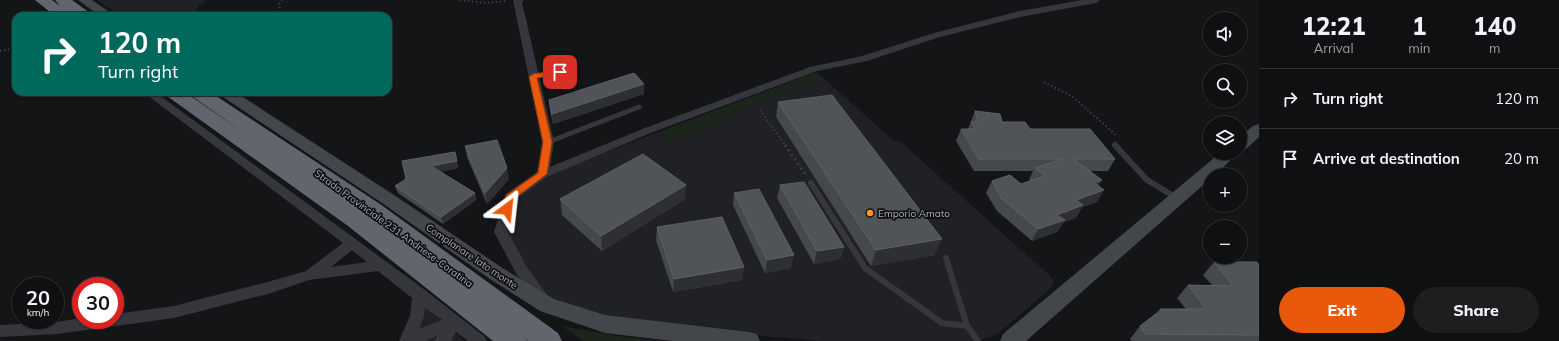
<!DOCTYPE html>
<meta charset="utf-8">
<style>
:root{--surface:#0f1011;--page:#1d1e1f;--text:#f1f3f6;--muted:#9b9d9f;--line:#2f3031;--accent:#ea580c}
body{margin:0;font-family:Mulish,sans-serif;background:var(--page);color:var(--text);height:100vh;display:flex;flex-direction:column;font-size:15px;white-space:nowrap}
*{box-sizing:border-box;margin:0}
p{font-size:13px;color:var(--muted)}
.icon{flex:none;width:22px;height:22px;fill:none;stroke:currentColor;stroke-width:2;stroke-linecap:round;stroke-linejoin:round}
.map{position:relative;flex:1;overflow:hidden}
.details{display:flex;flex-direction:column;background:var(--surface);width:300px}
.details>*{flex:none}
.guide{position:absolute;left:12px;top:12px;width:380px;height:84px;border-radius:12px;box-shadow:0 1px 3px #0004,0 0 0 1px var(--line);background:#00695c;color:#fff;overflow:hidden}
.fabs{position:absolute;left:1203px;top:12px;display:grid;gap:8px}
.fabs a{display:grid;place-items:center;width:44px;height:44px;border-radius:50%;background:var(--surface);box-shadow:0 1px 3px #0004,0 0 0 1px var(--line);font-size:20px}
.speed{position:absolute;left:12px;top:277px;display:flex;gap:8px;font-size:20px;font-weight:700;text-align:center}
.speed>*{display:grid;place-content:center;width:52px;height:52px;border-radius:50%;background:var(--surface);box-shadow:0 1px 3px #0004,0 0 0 1px var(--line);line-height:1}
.speed small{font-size:10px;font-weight:400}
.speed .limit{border:6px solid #d22;background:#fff;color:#111}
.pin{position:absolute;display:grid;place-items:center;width:34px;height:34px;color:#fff;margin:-17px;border-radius:8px;box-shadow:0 2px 6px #0006}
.me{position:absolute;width:44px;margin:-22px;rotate:30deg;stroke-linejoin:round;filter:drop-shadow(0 0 3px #0008)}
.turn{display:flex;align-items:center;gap:14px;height:84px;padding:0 20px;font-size:18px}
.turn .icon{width:52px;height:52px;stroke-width:2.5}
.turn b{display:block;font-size:28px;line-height:34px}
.eta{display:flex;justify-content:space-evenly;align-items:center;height:68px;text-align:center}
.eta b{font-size:24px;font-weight:800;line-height:28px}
.cta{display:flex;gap:8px;margin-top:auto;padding:8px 20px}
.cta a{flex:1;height:46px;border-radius:24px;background:var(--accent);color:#fff;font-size:16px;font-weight:800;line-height:46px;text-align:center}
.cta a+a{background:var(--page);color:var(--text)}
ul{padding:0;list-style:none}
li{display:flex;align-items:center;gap:12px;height:60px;padding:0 20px;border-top:1px solid var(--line)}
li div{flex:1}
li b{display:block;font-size:15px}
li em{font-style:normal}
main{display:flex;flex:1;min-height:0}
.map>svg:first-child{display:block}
.built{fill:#202124}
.green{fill:#1c251c}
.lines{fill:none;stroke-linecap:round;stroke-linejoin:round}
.path-far1{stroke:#3b3f43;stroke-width:2;stroke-dasharray:1.5 2.5;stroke-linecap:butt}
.path{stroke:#3b3f43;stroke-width:3;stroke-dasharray:2 3.5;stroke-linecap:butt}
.lane-far1{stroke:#35373c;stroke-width:5}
.lane{stroke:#35373c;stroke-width:6}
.street{fill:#35373c;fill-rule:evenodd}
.secondary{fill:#43474c;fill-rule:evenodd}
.highway{fill:#61666e;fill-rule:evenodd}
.wall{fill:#45484c}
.shaded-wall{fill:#2d2f32}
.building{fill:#505358;stroke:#5d6167}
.route{fill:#ea580c;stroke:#983908}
.poi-dot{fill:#ff9424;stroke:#101012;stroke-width:1.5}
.labels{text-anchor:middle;stroke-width:3.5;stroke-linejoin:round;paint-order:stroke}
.poi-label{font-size:10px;fill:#a5aeb8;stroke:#101012;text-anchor:start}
.street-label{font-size:10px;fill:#a5aeb8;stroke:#101012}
</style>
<main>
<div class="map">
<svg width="1259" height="341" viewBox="0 0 1259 341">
<rect width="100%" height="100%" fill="#141517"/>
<path class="built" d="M97 0H206L205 2 198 6 193 16H121Z
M822 77 894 141 901 142 1049 275 1054 281 1052 287 996 335 977 341H821L729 333 592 314 546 296 525 268 506 230 515 198 537 182 581 162 659 132 669 143Z
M414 298 465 341H399L412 318Z"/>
<path class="green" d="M816 72 822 77 669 143 659 132Z
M562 326 624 337 660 341H583Z"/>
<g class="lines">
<path class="path-far1" d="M460 0 485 3 507 1
M281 16 279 4 282 0
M0 51 16 48
M1044 82 1073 97 1117 136
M760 110 786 146"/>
<path class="path" d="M785 145 806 175"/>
<path class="lane-far1" d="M533 77 560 72
M548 142 639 107"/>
<path class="lane" d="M1115 145 1147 180 1177 198
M811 183 865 268 942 323 967 326
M946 258 967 326 978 341"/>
<path class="street" d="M513 0H524L522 2 554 142 550 167 645 128 810 67 862 56 934 33 1020 11 1082 0H1100L1096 3 1020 17 940 37 867 61 817 71 653 132 547 177 516 199 508 232 527 267 550 299 548 303 543 305 538 303 517 275 494 232 506 194 537 172 542 142Z
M143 92H155L425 290 484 336 487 341H468L456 332 451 341H434L438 335 426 341H399L410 316 412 298 378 271 309 280 271 293 174 318 57 334 0 337V325L57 322 81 318V320H115V314L174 306 271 281 306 271 343 243ZM352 250 367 262 331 267ZM425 308 442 320 419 329 424 316Z"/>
<path class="secondary" d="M78 0H92L115 16H100Z
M218 92H235L394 195 504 269 554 299 605 315 749 332 757 334 760 341H673L605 333 540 311 490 279 382 203 220 95Z
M1259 124V137L1246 149 1240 150V137L1253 126Z
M1220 153H1238L1215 175H1210V179L1026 341H1000L1003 334Z"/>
<path class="highway" d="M35 0H52L60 6 55 0H72L90 13 93 16H75L71 13 73 16H55Z
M164 92H185L244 133 192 96 189 92H210L380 204 558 333 562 341H528L526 339 527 341H493L348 226 167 96Z"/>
</g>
<path class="wall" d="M644 84V94L553 124 550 110 549 100Z
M778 102 935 255 871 266 776 117Z
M975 111 1002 122 1030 129 1115 159 1108 171H1090L1099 186 1097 202 1082 207 1076 218 1064 222 1057 232 1032 241 997 211 986 193 992 181 1021 184 1030 181 1029 180 1033 171H974L956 141 961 129H968Z
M465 146 509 179 487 204 467 157Z
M455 152 458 168 441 172 475 193 476 200 443 224 398 193 395 186Z
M686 185 684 200 602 251 562 215 560 199Z
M780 185 844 247 840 259 814 264 777 198Z
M734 193 791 268 765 273 733 205Z
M657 227 744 267 742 280 673 292 656 240Z
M1214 262 1259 265V341H1132L1130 339 1140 326 1154 315 1160 309H1186L1177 298 1188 285H1212L1203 275Z"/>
<path class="shaded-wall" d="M644 84V94L553 124 552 114Z
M457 161 458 168 433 174 431 166Z
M507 168 509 179 487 204 485 193Z
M1102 180 1095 192V183Z
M686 185 684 200 602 251 601 236Z
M1104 190 1097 202 1082 207 1076 218 1064 222 1057 232 1032 241 1038 229 1076 200Z
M475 193 476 200 443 224 441 217Z
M942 239 935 255 871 266 876 250Z
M844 247 840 259 814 264 817 251Z
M794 255 791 268 765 273 767 260Z
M744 267 742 280 673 292 674 279Z"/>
<path class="building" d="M634 73 644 84 552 114 549 100Z
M832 95 942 239 876 250 778 102Z
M975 111 1000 114 1002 122H1025L1030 129H1090L1115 159H1073L1102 180 1095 183 1104 190 1076 200 1083 205 1057 215 1065 220 1038 229 1002 199 992 181 1010 175 1021 184 1045 176 1035 168 1063 159H979L961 129H976L971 122H978Z
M497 140 507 168 485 193 465 146Z
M455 152 457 161 431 166 475 193 441 217 395 186 406 179 402 161Z
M643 154 686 185 601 236 560 199Z
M804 182 844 247 817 251 780 185Z
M759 189 794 255 767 260 734 193Z
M722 217 744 267 674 279 657 227Z
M1214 262H1257L1259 265V335L1145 334 1140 326 1156 314H1163L1160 309H1206L1188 285 1233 286Z"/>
<path class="route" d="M560 70H562V74L537 78 552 142 547 174 514 199 510 211H503L502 209 506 195 538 173 543 142 529 77 533 74Z"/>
<circle class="poi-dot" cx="870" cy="213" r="4"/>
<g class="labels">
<g class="poi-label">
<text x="878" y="217">Emporio Amato</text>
</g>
<g class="street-label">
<text transform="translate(394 228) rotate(36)" y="4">Strada Provinciale 231 Andriese-Coratina</text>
<text transform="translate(472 256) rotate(34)" y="4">Complanare lato monte</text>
</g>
</g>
</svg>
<div class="fabs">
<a><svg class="icon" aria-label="sound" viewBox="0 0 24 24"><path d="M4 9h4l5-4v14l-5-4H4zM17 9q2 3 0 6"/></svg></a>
<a><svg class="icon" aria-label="search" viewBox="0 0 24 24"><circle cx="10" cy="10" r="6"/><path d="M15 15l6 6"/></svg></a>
<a><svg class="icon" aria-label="layers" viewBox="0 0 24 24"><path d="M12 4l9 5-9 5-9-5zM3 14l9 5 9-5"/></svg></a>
<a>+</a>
<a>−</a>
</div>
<div class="speed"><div>20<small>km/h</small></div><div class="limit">30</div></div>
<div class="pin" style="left:560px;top:72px;background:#d93025"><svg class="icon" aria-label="arrive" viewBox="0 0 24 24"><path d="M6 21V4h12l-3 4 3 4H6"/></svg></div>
<svg class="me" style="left:507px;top:209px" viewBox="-20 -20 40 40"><path d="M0-17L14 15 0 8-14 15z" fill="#ea580c" stroke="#fff" stroke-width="4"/></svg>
<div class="guide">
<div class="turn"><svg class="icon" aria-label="right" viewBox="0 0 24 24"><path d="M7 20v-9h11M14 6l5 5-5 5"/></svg><div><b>120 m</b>Turn right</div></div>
</div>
</div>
<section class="details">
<div class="eta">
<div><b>12:21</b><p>Arrival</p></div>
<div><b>1</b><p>min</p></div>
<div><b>140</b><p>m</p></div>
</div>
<ul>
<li><svg class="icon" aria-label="right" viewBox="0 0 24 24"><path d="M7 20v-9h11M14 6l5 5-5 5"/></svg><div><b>Turn right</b></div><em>120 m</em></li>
<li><svg class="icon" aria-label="arrive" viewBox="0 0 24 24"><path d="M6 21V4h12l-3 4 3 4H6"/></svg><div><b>Arrive at destination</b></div><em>20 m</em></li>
</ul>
<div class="cta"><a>Exit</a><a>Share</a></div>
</section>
</main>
